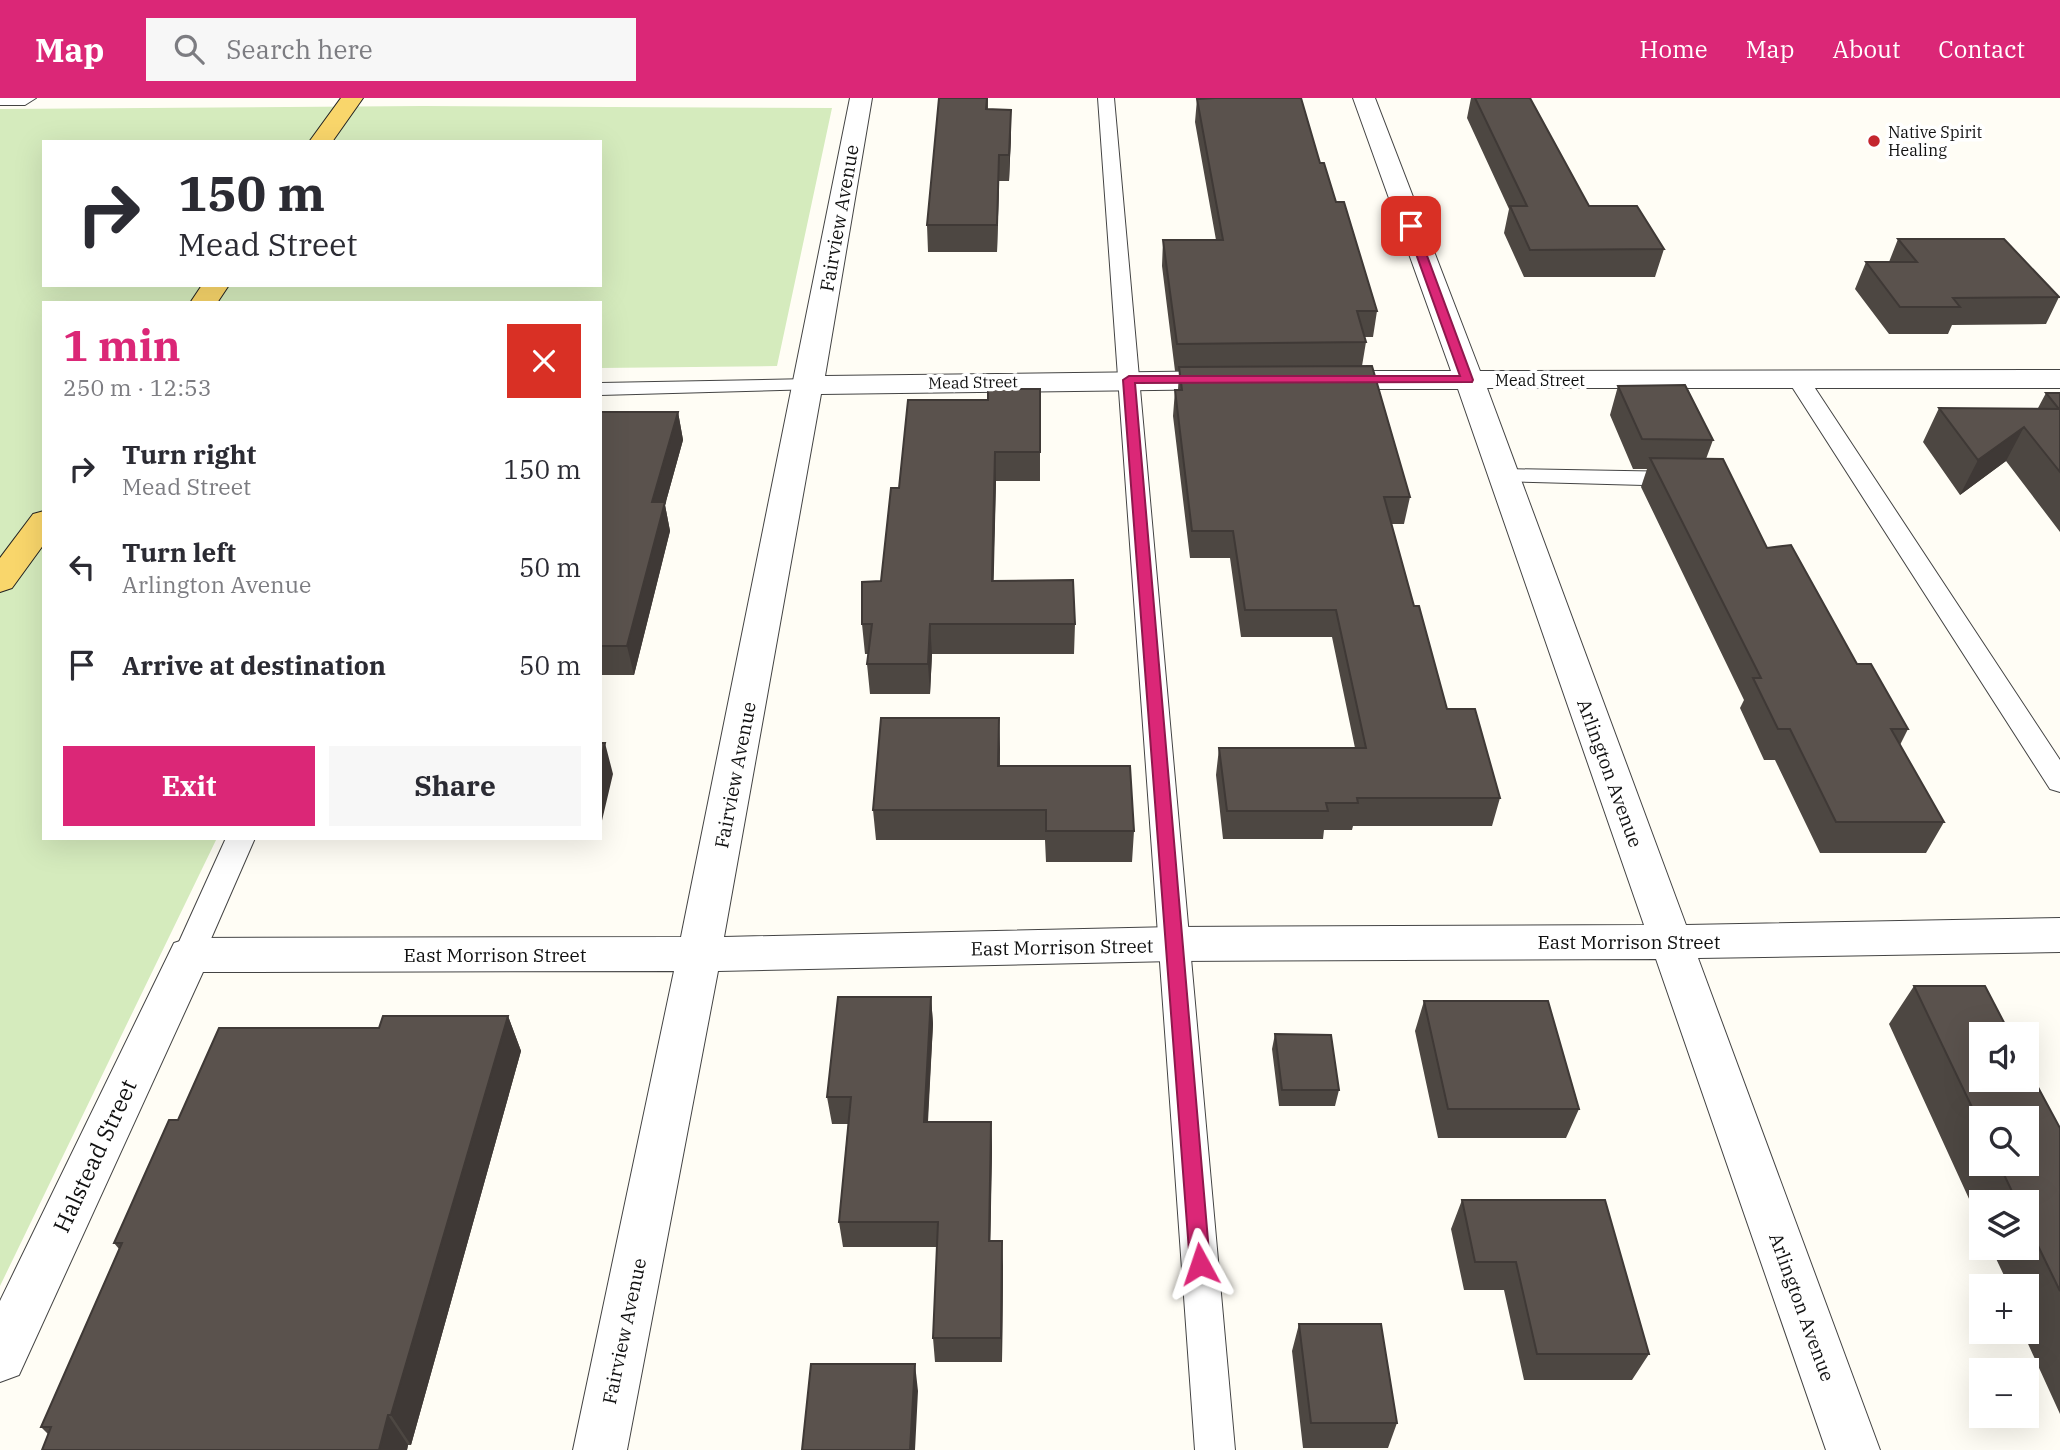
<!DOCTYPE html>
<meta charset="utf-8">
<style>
:root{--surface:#fff;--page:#f7f7f7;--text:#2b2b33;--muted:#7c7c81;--accent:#db2777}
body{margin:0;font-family:"IBM Plex Serif",serif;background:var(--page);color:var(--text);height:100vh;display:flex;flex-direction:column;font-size:26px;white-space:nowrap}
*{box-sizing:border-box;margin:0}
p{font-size:23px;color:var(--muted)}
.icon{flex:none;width:38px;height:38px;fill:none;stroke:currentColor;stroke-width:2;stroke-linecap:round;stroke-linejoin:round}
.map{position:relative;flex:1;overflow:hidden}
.panel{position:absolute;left:42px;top:203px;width:560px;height:539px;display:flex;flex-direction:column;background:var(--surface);border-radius:0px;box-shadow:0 7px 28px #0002}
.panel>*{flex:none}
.guide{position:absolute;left:42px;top:42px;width:560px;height:147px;border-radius:0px;box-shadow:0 7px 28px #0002;background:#fff;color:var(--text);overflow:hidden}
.controls{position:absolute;left:1969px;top:924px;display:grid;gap:14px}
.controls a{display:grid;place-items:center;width:70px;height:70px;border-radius:0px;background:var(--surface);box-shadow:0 7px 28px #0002;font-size:35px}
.pin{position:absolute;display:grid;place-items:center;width:60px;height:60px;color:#fff;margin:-30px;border-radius:14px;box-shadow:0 4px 10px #0006}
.me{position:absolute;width:77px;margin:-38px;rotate:355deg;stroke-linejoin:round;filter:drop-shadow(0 0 5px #0008)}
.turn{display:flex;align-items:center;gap:24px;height:147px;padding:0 21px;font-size:32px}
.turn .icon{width:91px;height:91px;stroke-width:2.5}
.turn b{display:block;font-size:49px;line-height:60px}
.round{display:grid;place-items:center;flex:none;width:74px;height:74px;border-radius:0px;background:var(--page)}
.head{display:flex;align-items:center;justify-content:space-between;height:119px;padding:0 21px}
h1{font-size:42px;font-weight:700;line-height:52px;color:var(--accent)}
.cta{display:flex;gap:14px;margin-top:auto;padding:14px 21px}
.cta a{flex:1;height:80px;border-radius:0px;background:var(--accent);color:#fff;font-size:28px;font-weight:700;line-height:80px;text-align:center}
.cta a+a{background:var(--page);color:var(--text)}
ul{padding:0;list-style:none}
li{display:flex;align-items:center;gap:21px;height:98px;padding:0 21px}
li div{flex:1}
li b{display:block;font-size:26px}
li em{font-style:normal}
header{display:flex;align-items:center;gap:42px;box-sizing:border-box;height:98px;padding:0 35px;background:var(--accent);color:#fff}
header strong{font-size:33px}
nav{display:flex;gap:38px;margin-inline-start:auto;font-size:24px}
.search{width:490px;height:63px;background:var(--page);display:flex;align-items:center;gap:18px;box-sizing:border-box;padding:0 24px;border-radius:0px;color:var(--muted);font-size:26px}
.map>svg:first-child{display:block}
.green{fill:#d5ebbd;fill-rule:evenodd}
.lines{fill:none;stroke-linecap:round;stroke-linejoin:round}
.service-casing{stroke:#444;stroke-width:2}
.minor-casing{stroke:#444;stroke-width:2}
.tertiary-casing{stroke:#444;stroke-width:2}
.primary-casing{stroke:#222;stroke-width:2}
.service{fill:#fff;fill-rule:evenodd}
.minor{fill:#fff;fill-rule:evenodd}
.tertiary{fill:#fff;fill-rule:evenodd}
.primary{fill:#f9d66b;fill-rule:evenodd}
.wall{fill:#4d4742;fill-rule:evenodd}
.shaded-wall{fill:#3f3936}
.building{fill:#5a524d;stroke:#3f3936;stroke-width:2}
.route{fill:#db2777;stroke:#8e194d;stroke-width:2}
.poi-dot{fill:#c4262e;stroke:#fff;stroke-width:2.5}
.labels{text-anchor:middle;stroke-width:7;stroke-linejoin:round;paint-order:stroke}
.far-poi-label{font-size:16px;fill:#111;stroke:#fff;text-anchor:start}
.far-street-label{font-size:16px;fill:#111;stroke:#fff}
.street-label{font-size:19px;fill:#111;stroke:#fff}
.near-street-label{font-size:23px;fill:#111;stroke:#fff}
</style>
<header>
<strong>Map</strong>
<div class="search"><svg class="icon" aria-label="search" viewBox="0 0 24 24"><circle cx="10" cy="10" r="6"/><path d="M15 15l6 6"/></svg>Search here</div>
<nav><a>Home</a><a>Map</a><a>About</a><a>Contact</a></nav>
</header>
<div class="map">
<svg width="2060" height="1352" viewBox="0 0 2060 1352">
<rect width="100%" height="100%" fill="#fffdf5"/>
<path class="green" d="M423 8 832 10 777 268 600 270V205H44V740H217L0 1188V11ZM44 44H600V187H44Z"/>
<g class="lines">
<g class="service-casing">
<path id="service" d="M1098 0H1114L1235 1352H1195Z
M1798 275 1809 281 2060 662V694L2050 691 1787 281Z
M810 281 821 287 817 291 600 297V285Z
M1503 371 1681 374 1692 381 1681 388 1495 383 1492 378Z
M226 740H255L200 866 189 869 178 866 173 857Z"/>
</g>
<g class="minor-casing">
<path id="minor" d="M850 0H872L825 278 1232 273 1242 276 1246 282 1242 288 1232 291 821 296 724 839 1174 829 1644 827 1458 291H1324L1314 288 1310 282 1314 276 1324 273H1451L1353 0H1375L1480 273 2060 272V290H1487L1686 827 2060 820V854L1698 860 1880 1352H1826L1656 861 1174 863 718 873 627 1352H573L674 873 203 874 19 1277 0 1284V1203L174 845 189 840 681 839Z"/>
</g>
<g class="tertiary-casing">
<path id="tertiary" d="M0 0H36L25 7H0Z"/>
</g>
<g class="primary-casing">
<path id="primary" d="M341 0H363L332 44H309Z
M202 187H229L217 205H190Z
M44 413V446L12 490 0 494V460L33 416Z"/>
</g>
<use href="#service" class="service"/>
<use href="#minor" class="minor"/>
<use href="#tertiary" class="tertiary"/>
<use href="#primary" class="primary"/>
</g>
<path class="wall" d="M939 0H988V11L1011 37 1009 83H999L997 154H928L927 127Z
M1213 0H1301L1320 65 1336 104 1377 213 1373 239H1364L1366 244 1362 268 1410 399 1404 426H1391L1414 508 1447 611 1500 700 1492 728H1353L1352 732H1324L1323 741H1223L1216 677 1219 650H1355L1332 539H1241L1230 460H1190L1173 318 1175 292H1178L1179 273H1175L1162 168 1163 142H1216L1195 24 1197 1Z
M1471 0H1530L1589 108 1664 151 1655 179H1524L1504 135 1509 111 1467 20Z
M1898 141 2059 199 2046 226 1952 227 1948 236H1889L1855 191 1866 164H1889Z
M1618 288 1713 342 1706 361 1767 450 1908 631 1900 647 1944 724 1926 755H1820L1775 662H1764L1740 610 1744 602 1641 389 1647 371H1633L1610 317Z
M1040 291V383H996L993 483 1075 526 1074 556H932L930 596H870L867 566 868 556H865L862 526 881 483 899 390 988 302Z
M2046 295H2060V434L2006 363 1960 397 1923 344 1939 310H2038Z
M600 314H678L683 342 665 407 670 433 634 577H600Z
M999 620 1000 668 1134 733 1132 764H1046L1045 742H876L873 712Z
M1914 888 2060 1030V1316L2024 1237 2029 1231 2026 1227V1188H2009L1991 1150H2026V1104H1981V1127L1889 926ZM1981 1020 2026 1066H1981Z
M931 899 933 926 928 1024H991L992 1050 990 1143 1003 1168 1002 1264H935L933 1240 937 1149H843L839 1124 848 1026H832L827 999Z
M1424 903 1579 1011 1566 1040H1438L1415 933Z
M508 918 521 953 411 1347H408L407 1352H42L48 1336 41 1329 119 1151 114 1145 178 1022 379 930Z
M1275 936 1339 992 1335 1008H1279L1272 951Z
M1462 1102 1649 1256 1632 1282H1524L1504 1192H1464L1451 1131Z
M1299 1226 1397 1325 1388 1350H1303L1292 1253Z"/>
<path class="shaded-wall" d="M1011 12V37L1009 83V57Z
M999 57V83L997 154V127Z
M678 314 683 342 665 407 670 433 634 577 627 548 652 404Z
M2024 329 2006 363 1960 397 1978 362Z
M995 354 996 383 993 513 992 483Z
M930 526 932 556 930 596 928 566Z
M999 620 1000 651 999 699 998 668Z
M605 645 613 676 600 731V665Z
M931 899 933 926 926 1050 924 1024Z
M508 918 521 953 411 1347 391 1317Z
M991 1024 992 1050 990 1168 989 1143Z
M1002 1143 1003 1168 1002 1264 1001 1240Z
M915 1266 918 1293 915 1352H910Z
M388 1317 408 1347 407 1352H379Z"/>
<path class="building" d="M939 0H987L986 11 1011 12 1009 57H999L997 127H927Z
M1215 0H1301L1320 65H1324L1336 104H1344L1377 213H1357L1366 244 1177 246 1163 142H1223L1197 1Z
M1475 0H1530L1589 108H1637L1664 151 1530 152 1510 108H1527Z
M1898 141H2004L2059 199 1953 200 1960 209H1900L1866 164H1917Z
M1372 268 1410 399H1384L1414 508H1419L1447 611H1475L1500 700H1357L1358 705H1326L1328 713H1227L1219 650H1366L1336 512H1245L1233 433H1192L1175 292H1182L1179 269Z
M1685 287 1713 342 1642 341 1618 288Z
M988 291H1040V354H995L992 483 1073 482 1075 526H930L928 566H867L872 526H862V484L881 483 891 390H899L908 302H988Z
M2046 295H2060V374L2024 329 1978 362 1939 310 2059 311Z
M600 314H678L652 404H665L627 548H600Z
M1650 360 1723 361 1767 450 1791 447 1857 566H1871L1908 631H1891L1944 724H1836L1790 631H1778L1753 580H1761Z
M881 620H999L998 668H1130L1134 733H1046V712H873Z
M600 645H605L600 665Z
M1914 888H1985L2010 936H1981V982H2026V967L2060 1030V1193L2026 1123V1104H2017L1999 1066H2026V1020H1981V1028Z
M838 899H931L924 1024H991L989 1143H1002L1001 1240H933L938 1124H839L851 999H827Z
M1424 903H1548L1579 1011H1448Z
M383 918H508L391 1317H388L379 1352H42L51 1329H41L122 1145H114L169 1022H178L219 930H379Z
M1275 936 1331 937 1339 992H1282Z
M1462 1102H1605L1649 1256H1537L1516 1164H1475Z
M1299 1226H1381L1397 1325H1311Z
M811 1266H915L910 1352H802Z"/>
<path class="route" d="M1411 125 1416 128 1473 282 1472 284 1135 285 1210 1166 1207 1172 1200 1175 1193 1172 1190 1166 1123 282 1129 278H1460L1406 128Z"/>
<circle class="poi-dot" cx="1874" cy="43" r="7"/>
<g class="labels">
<g class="far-poi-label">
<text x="1888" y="40">Native Spirit<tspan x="1888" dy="18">Healing</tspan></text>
</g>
<g class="far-street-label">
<text x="1540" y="288">Mead Street</text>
<text transform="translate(973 284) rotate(-1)" y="6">Mead Street</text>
</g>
<g class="street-label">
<text transform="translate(839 120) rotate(-80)" y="7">Fairview Avenue</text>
<text transform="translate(1610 675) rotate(70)" y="7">Arlington Avenue</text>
<text transform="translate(735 677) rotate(-79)" y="7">Fairview Avenue</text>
<text x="1629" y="851">East Morrison Street</text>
<text transform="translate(1062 849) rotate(-1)" y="7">East Morrison Street</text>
<text x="495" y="864">East Morrison Street</text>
<text transform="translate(1802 1209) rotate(70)" y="7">Arlington Avenue</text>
<text transform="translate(624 1233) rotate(-78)" y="7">Fairview Avenue</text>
</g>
<g class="near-street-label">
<text transform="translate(95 1058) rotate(-65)" y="8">Halstead Street</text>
</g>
</g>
</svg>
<div class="controls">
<a><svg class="icon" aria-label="sound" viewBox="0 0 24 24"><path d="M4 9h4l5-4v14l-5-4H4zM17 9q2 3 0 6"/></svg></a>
<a><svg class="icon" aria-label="search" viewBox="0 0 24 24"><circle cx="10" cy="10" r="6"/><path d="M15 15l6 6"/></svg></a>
<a><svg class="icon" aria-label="layers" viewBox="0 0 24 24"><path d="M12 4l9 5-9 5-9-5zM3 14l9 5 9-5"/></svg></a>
<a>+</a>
<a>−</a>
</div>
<div class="pin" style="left:1411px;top:128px;background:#d93025"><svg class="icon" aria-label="arrive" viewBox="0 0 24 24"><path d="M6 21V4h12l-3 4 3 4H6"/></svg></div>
<svg class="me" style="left:1200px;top:1166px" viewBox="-20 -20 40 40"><path d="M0-17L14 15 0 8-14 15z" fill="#db2777" stroke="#fff" stroke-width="4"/></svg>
<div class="guide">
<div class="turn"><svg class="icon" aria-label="right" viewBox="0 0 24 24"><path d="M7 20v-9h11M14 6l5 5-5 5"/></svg><div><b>150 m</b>Mead Street</div></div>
</div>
<section class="panel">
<div class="head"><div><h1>1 min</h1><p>250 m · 12:53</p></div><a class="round" style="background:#d93025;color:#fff"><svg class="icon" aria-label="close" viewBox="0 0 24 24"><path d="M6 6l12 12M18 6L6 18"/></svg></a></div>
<ul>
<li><svg class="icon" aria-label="right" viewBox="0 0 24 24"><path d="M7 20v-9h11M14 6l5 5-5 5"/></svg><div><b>Turn right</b><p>Mead Street</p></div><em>150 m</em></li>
<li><svg class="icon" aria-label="left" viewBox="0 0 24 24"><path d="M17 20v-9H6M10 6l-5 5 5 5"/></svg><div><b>Turn left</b><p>Arlington Avenue</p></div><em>50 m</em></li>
<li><svg class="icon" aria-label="arrive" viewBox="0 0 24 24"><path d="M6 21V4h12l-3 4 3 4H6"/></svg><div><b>Arrive at destination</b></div><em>50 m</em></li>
</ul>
<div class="cta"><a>Exit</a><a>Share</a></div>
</section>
</div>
